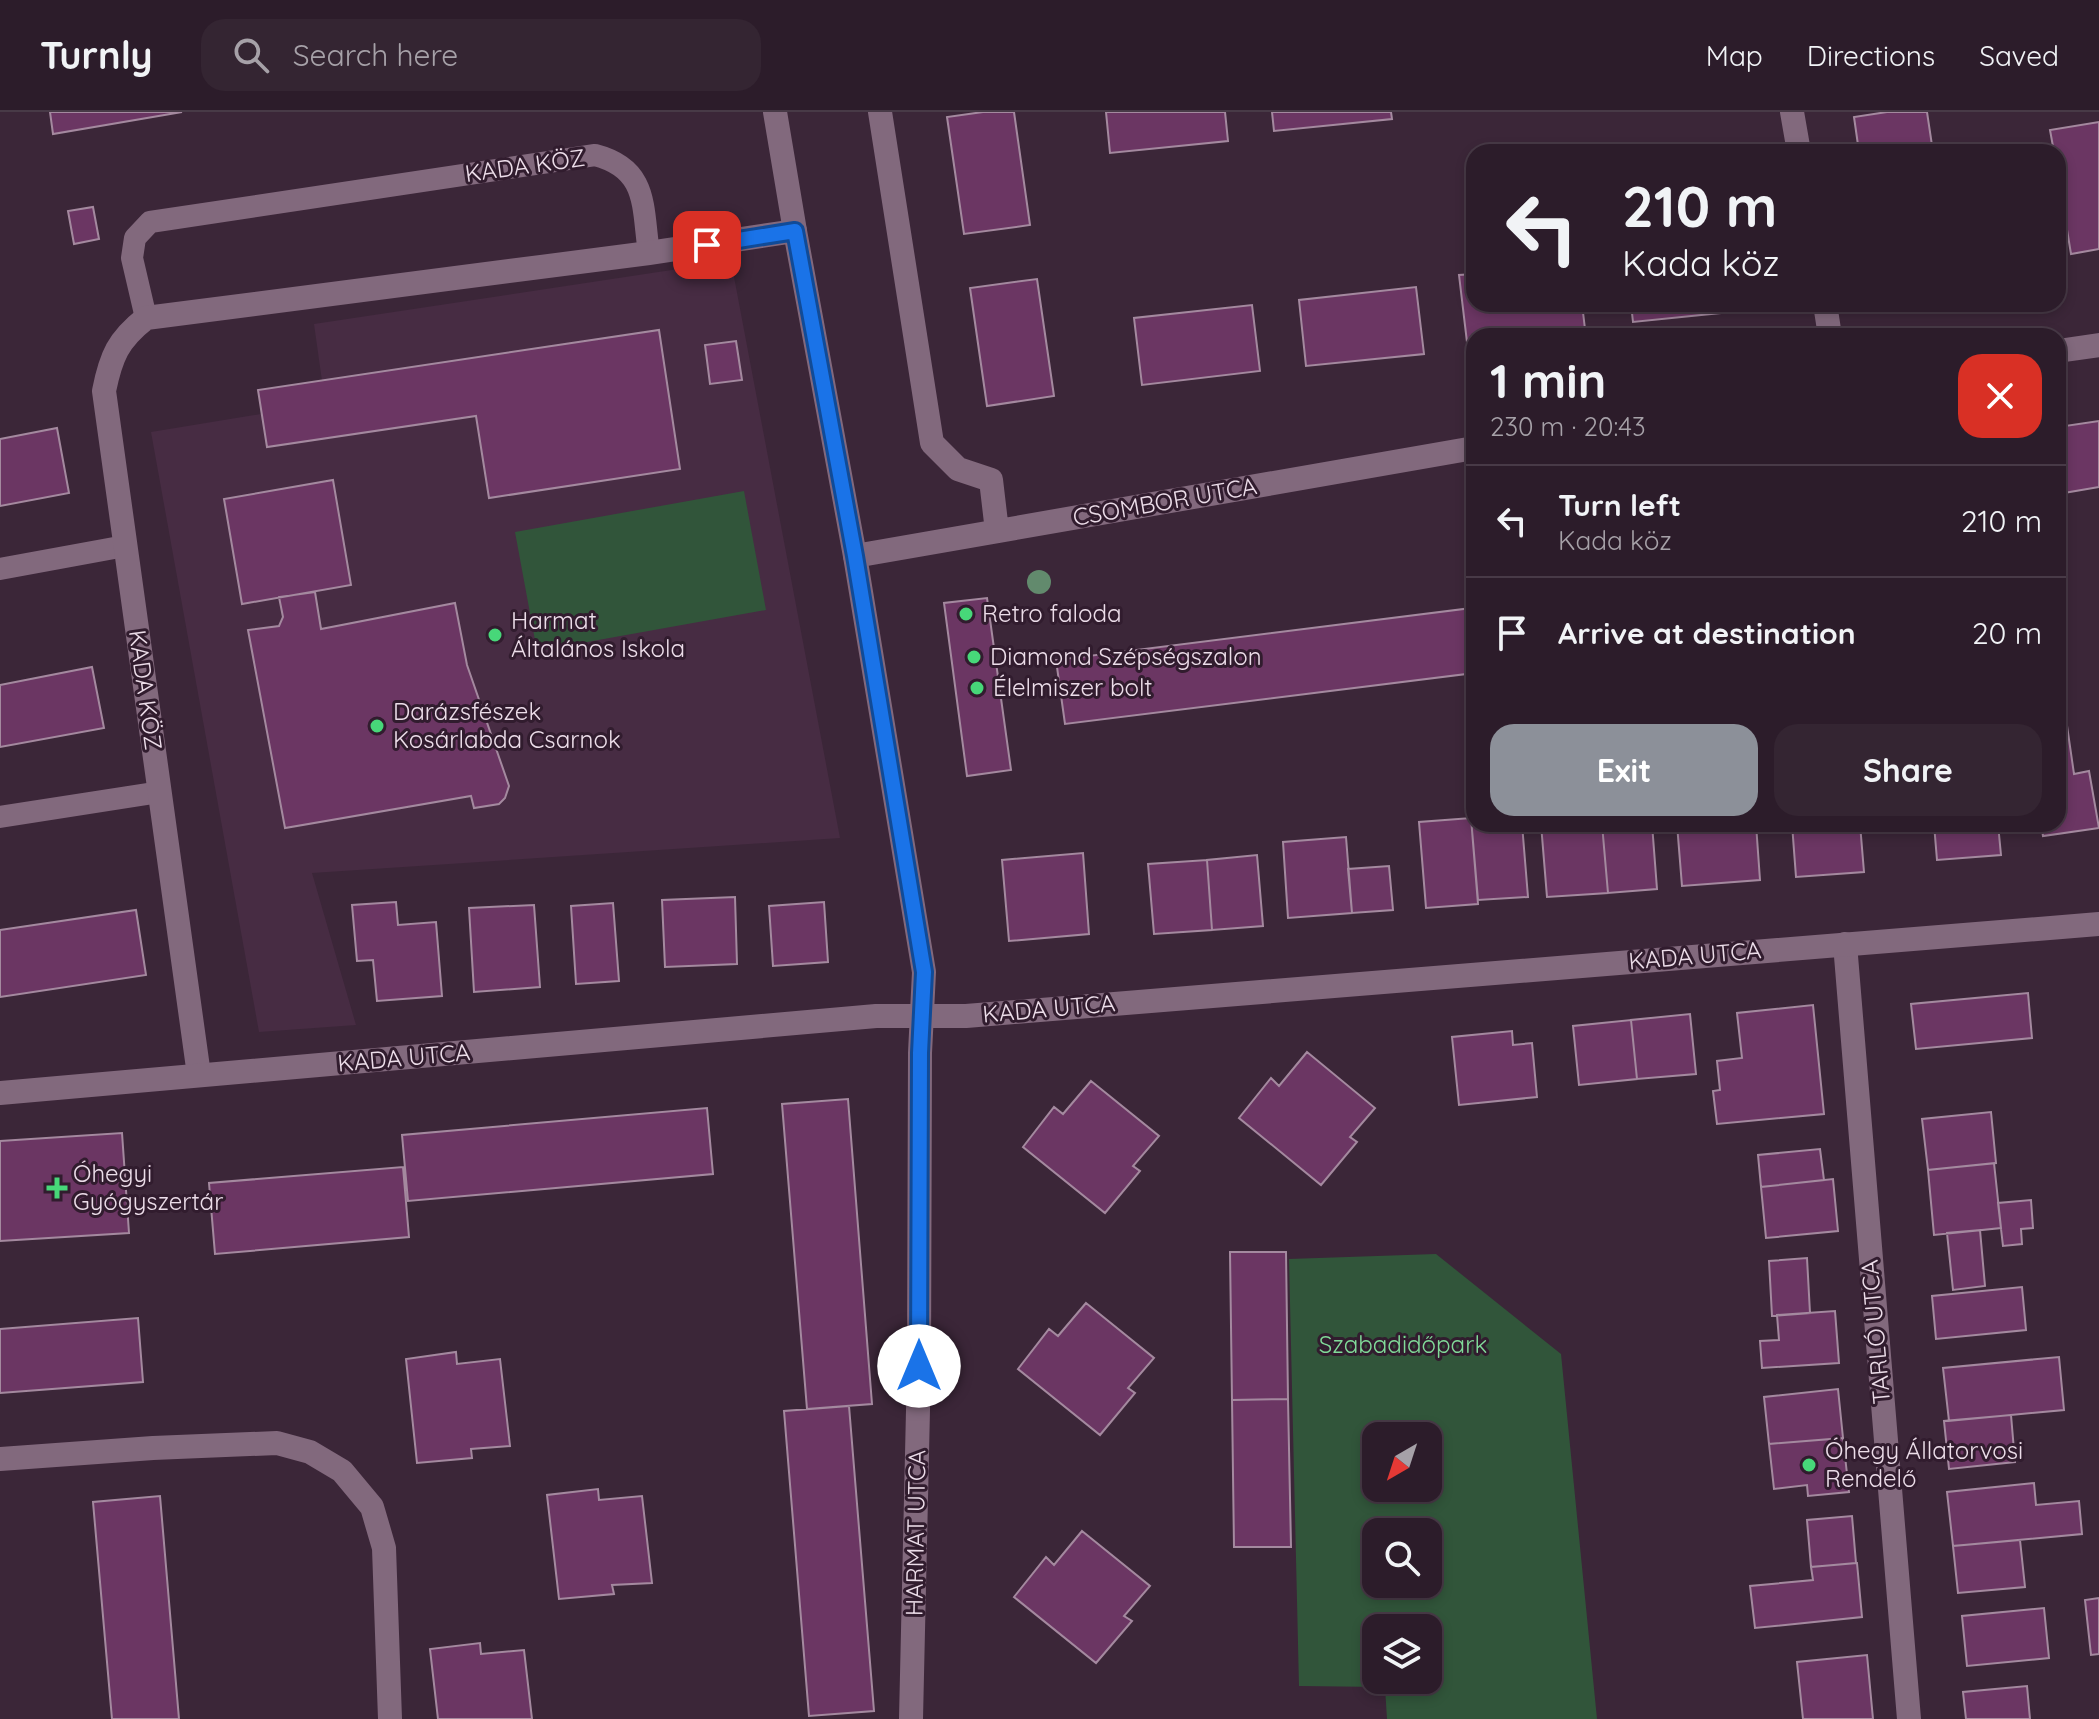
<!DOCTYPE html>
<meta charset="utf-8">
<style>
:root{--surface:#2c1c2a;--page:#342532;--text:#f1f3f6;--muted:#a6a1a8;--line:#483a47;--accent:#8c9099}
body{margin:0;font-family:Quicksand,sans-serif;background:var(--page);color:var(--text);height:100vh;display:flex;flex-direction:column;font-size:30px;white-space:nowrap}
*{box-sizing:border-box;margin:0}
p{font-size:26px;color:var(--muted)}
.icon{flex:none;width:44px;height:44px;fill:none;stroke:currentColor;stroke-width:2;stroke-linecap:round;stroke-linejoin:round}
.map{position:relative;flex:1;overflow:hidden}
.details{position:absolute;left:1466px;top:216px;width:600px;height:504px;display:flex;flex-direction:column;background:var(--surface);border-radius:24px;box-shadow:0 4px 12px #0003,0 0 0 2px var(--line)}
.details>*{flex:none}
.hud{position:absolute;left:1466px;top:32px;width:600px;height:168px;border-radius:24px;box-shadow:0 4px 12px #0003,0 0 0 2px var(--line);background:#2c1c2a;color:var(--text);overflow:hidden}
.needle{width:52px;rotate:219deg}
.fabs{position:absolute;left:1362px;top:1310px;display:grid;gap:16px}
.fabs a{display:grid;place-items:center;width:80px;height:80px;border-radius:16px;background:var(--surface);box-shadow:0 4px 12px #0003,0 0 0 2px var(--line);font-size:40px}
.pin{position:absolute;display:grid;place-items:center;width:68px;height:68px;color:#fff;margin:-34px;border-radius:16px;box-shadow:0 4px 12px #0006}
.me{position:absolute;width:88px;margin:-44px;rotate:0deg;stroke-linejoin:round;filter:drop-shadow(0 0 6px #0008)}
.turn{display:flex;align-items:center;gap:28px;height:168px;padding:0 24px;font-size:36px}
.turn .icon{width:104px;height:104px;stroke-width:2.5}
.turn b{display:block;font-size:56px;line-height:68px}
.round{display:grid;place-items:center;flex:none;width:84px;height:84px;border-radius:24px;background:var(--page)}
.headline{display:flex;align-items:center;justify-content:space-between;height:136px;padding:0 24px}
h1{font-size:48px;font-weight:700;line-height:60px}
.cta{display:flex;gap:16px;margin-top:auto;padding:16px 24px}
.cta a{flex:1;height:92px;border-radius:24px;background:var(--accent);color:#fff;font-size:32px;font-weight:700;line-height:92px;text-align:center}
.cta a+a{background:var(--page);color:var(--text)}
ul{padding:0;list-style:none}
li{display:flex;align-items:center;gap:24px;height:112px;padding:0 24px;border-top:2px solid var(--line)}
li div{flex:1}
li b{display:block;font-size:30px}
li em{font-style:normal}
header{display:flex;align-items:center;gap:48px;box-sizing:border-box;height:112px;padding:0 40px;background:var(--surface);border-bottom:2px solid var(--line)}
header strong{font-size:38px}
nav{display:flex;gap:44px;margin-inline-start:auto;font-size:28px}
.search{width:560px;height:72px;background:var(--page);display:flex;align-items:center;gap:20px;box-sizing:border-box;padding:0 28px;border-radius:24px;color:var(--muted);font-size:30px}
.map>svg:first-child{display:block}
.built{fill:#472c43}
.green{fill:#31553a;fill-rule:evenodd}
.building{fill:#6b3663;stroke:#a4899f;stroke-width:2}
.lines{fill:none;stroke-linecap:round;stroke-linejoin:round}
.lane{stroke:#82697d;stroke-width:22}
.street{stroke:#82697d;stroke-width:24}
.secondary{stroke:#82697d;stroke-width:24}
.tree{fill:#628a6d}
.route-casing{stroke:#114b97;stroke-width:20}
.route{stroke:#1a73e8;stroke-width:14}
.poi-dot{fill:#47d779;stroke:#311c2e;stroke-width:3}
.labels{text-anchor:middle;stroke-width:6;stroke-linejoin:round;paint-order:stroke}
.street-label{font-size:24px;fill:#ecdde9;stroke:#311c2e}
.poi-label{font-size:24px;fill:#ecdde9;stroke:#311c2e;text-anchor:start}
.park-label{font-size:24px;fill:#81db99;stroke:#311c2e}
</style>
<header>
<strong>Turnly</strong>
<div class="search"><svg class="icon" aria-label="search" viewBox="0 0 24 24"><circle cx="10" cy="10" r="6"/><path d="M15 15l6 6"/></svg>Search here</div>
<nav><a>Map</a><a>Directions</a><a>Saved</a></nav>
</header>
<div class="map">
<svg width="2099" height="1607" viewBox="0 0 2099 1607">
<rect width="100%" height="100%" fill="#3b2638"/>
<path class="built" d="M731 149 840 726 312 761 356 913 259 920 151 320 261 302 258 278 322 269 314 212Z"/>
<path class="green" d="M744 379 766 498 537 539 515 420Z
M1436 1142 1561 1242 1597 1607H1387L1385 1575 1299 1574 1289 1147ZM1376 1324H1428V1376H1376ZM1376 1420H1428V1472H1376ZM1376 1516H1428V1568H1376Z"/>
<path class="building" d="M50 0H182L53 22Z
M983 0H1014L1030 113 964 122 947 5Z
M1106 0H1225L1228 29 1110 41Z
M1272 0H1391L1392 7 1274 19Z
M1887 0H1927L1933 40H1859L1854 5Z
M2099 10V137L2071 142 2058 63V40H2054L2050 18Z
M93 95 99 127 74 132 68 99Z
M1474 162V192H1582L1585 217 1523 224H1474V229L1467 230 1459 163Z
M1037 167 1054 284 987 294 970 176Z
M1416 175 1424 242 1306 254 1299 188Z
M1631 192H1750V198L1633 210Z
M1252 193 1260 259 1142 273 1134 206Z
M659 218 680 357 489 386 476 304 267 335 258 278Z
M736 229 742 268 710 272 705 233Z
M2099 309V375L2058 382V315Z
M57 316 69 381 0 394V327Z
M333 368 351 473 242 492 224 387Z
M315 480 321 517 455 491 467 553 509 674 505 686 499 692 474 696 471 684 285 716 248 518 279 514 283 505 279 485Z
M987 486 1011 658 967 664 944 491Z
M1472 496 1474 561 1065 612 1056 548Z
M92 555 104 616 0 635V573Z
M2058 572H2061L2074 662 2089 659 2099 716 2043 724 2041 712H2058Z
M1474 705V712H1522L1528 785 1478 788 1471 706Z
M1471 706 1478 792 1426 796 1419 710Z
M1541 712H1602L1608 781 1547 785Z
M1602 712H1652L1657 777 1608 781Z
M1677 712H1756L1760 768 1682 774Z
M1792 712H1860L1864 760 1796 765Z
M1934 712H1998L2001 743 1937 748Z
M1346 725 1352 801 1288 806 1283 730Z
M1083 741 1089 822 1009 829 1002 748Z
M1257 743 1263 814 1212 818 1207 748Z
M1207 748 1212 818 1154 822 1148 752Z
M1389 754 1393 798 1352 801 1348 757Z
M735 785 737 852 665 855 662 788Z
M396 790 398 813 436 810 442 884 377 889 373 848 357 849 352 793Z
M824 790 828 850 773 854 769 794Z
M613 791 619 869 576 872 571 794Z
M534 793 540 875 474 880 469 796Z
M136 798 146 863 0 885V818Z
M2028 881 2032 926 1916 937 1911 892Z
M1813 893 1824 1002 1717 1012 1713 979 1720 978 1717 949 1742 946 1737 901Z
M1690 902 1696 962 1637 967 1631 908Z
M1631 908 1637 967 1579 973 1573 914Z
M1512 919 1513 933 1532 931 1537 985 1459 993 1452 925Z
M1307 940 1375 996 1350 1025 1357 1030 1321 1073 1239 1006 1271 966 1279 974Z
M1091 969 1159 1024 1133 1054 1140 1059 1105 1101 1023 1035 1054 995 1063 1002Z
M848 987 872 1292 807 1297 782 992Z
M707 996 713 1062 408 1089 402 1023Z
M1991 1000 1996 1051 1928 1058 1922 1007Z
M122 1021 129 1121 0 1129V1029Z
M1820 1037 1824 1068 1761 1075 1758 1043Z
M1994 1051 2001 1116 1934 1123 1928 1058Z
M403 1055 409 1125 215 1142 209 1071Z
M1833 1067 1838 1119 1766 1126 1761 1075Z
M2031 1088 2033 1116 2021 1117 2022 1132 2003 1134 1998 1091Z
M1980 1118 1985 1174 1953 1178 1947 1121Z
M1230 1140H1286L1288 1287 1232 1288Z
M1807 1146 1810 1201 1772 1204 1769 1149Z
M2022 1175 2026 1218 1936 1227 1932 1184Z
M1086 1191 1154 1246 1128 1276 1135 1281 1100 1323 1018 1257 1049 1217 1058 1224Z
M1835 1199 1839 1251 1762 1256 1760 1229 1779 1228 1777 1203Z
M138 1206 143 1270 0 1281V1217Z
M456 1240 457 1252 500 1247 510 1334 471 1337 472 1346 417 1351 406 1247Z
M2059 1245 2064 1298 1949 1309 1943 1256Z
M1838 1277 1843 1326 1769 1332 1764 1285Z
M1288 1287 1291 1435H1234L1232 1288Z
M849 1294 874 1599 809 1604 784 1299Z
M2011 1303 2015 1350 1949 1357 1944 1309Z
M1843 1326 1849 1380 1808 1384 1807 1373 1774 1377 1769 1332Z
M2034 1371 2036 1393 2079 1389 2082 1422 1953 1434 1947 1380Z
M598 1377 599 1388 642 1384 652 1471 612 1473 614 1482 559 1487 547 1383Z
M160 1384 179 1607H112L93 1390Z
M1852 1404 1856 1451 1811 1455 1807 1408Z
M1082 1419 1150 1474 1124 1504 1132 1509 1096 1551 1014 1485 1046 1445 1054 1453Z
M2020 1428 2025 1475 1958 1481 1953 1434Z
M1857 1451 1862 1505 1755 1516 1750 1474 1813 1468 1811 1455Z
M2099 1486V1542L2091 1543 2085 1488Z
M2044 1496 2049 1546 1967 1554 1962 1504Z
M480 1531 481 1542 524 1538 532 1607H438L430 1537Z
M1867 1543 1873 1607H1803L1797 1550Z
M2027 1574 2030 1607H1966L1963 1580Z"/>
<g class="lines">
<path class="lane" d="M146 206 132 146 135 126 150 110 595 43C649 57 642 95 649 141
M0 457 125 434
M0 705 160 680"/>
<path class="street" d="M880 0 932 331 958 357 991 368 997 419
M1792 0 1799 40
M1825 192 1830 224
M2058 239 2099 233
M855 444 1474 336
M1845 832 1909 1607
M199 963 104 279C111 244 118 228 146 206L649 141 795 119
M0 1347 153 1336 277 1331 310 1340 342 1359 372 1395 384 1436 390 1607"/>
<path class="secondary" d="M775 0 795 119 855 444 924 860 920 941 919 1254 911 1607
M0 981 876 904H966L2099 812"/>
</g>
<circle class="tree" cx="1039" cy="470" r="12"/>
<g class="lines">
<g class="route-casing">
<path id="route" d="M707 133 795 119 855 444 924 860 920 941 919 1254"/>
</g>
<use href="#route" class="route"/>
</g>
<g class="poi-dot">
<circle cx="966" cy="502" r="8"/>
<circle cx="495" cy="523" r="8"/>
<circle cx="974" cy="545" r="8"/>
<circle cx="977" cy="576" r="8"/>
<circle cx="377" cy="614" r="8"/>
<path d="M53 1064h8v8h8v8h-8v8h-8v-8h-8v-8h8z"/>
<circle cx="1809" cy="1353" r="8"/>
</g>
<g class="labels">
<g class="street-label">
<text transform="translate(525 54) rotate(-8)" y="8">KADA KÖZ</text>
<text transform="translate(1165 390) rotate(-10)" y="8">CSOMBOR UTCA</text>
<text transform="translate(145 578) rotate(82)" y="8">KADA KÖZ</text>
<text transform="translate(1695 844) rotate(-5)" y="8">KADA UTCA</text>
<text transform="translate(1049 897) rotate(-5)" y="8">KADA UTCA</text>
<text transform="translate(404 946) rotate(-5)" y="8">KADA UTCA</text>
<text transform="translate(1876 1220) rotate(-95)" y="8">TARLÓ UTCA</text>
<text transform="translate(916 1421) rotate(-89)" y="8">HARMAT UTCA</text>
</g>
<g class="poi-label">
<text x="982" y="510">Retro faloda</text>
<text x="511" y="517">Harmat<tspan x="511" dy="28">Általános Iskola</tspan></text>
<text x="990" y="553">Diamond Szépségszalon</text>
<text x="993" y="584">Élelmiszer bolt</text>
<text x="393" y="608">Darázsfészek<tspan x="393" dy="28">Kosárlabda Csarnok</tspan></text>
<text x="73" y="1070">Óhegyi<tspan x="73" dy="28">Gyógyszertár</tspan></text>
<text x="1825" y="1347">Óhegy Állatorvosi<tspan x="1825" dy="28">Rendelő</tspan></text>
</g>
<g class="park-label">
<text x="1403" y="1241">Szabadidőpark</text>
</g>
</g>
</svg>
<div class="fabs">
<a><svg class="needle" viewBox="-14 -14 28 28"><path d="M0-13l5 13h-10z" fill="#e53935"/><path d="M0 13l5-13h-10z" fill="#a6a1a8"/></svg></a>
<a><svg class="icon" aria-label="search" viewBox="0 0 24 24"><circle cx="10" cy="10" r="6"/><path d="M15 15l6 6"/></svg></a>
<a><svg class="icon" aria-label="layers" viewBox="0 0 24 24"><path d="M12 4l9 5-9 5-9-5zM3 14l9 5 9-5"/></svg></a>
</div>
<div class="pin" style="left:707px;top:133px;background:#d93025"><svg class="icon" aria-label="arrive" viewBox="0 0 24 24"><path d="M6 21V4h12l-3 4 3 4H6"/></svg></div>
<svg class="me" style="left:919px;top:1254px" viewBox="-20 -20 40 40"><circle r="19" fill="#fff"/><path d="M0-13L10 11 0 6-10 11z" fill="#1a73e8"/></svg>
<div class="hud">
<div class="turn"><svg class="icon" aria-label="left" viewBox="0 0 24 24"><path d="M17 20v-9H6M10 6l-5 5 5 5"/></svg><div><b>210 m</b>Kada köz</div></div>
</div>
<section class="details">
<div class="headline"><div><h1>1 min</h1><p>230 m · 20:43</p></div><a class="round" style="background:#d93025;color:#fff"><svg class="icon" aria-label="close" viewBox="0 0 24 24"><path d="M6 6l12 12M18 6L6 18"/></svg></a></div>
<ul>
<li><svg class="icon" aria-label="left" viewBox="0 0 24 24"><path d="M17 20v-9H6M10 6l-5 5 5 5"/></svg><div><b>Turn left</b><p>Kada köz</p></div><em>210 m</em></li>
<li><svg class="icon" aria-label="arrive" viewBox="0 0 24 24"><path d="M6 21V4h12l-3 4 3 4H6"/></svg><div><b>Arrive at destination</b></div><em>20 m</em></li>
</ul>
<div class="cta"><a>Exit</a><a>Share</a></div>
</section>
</div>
